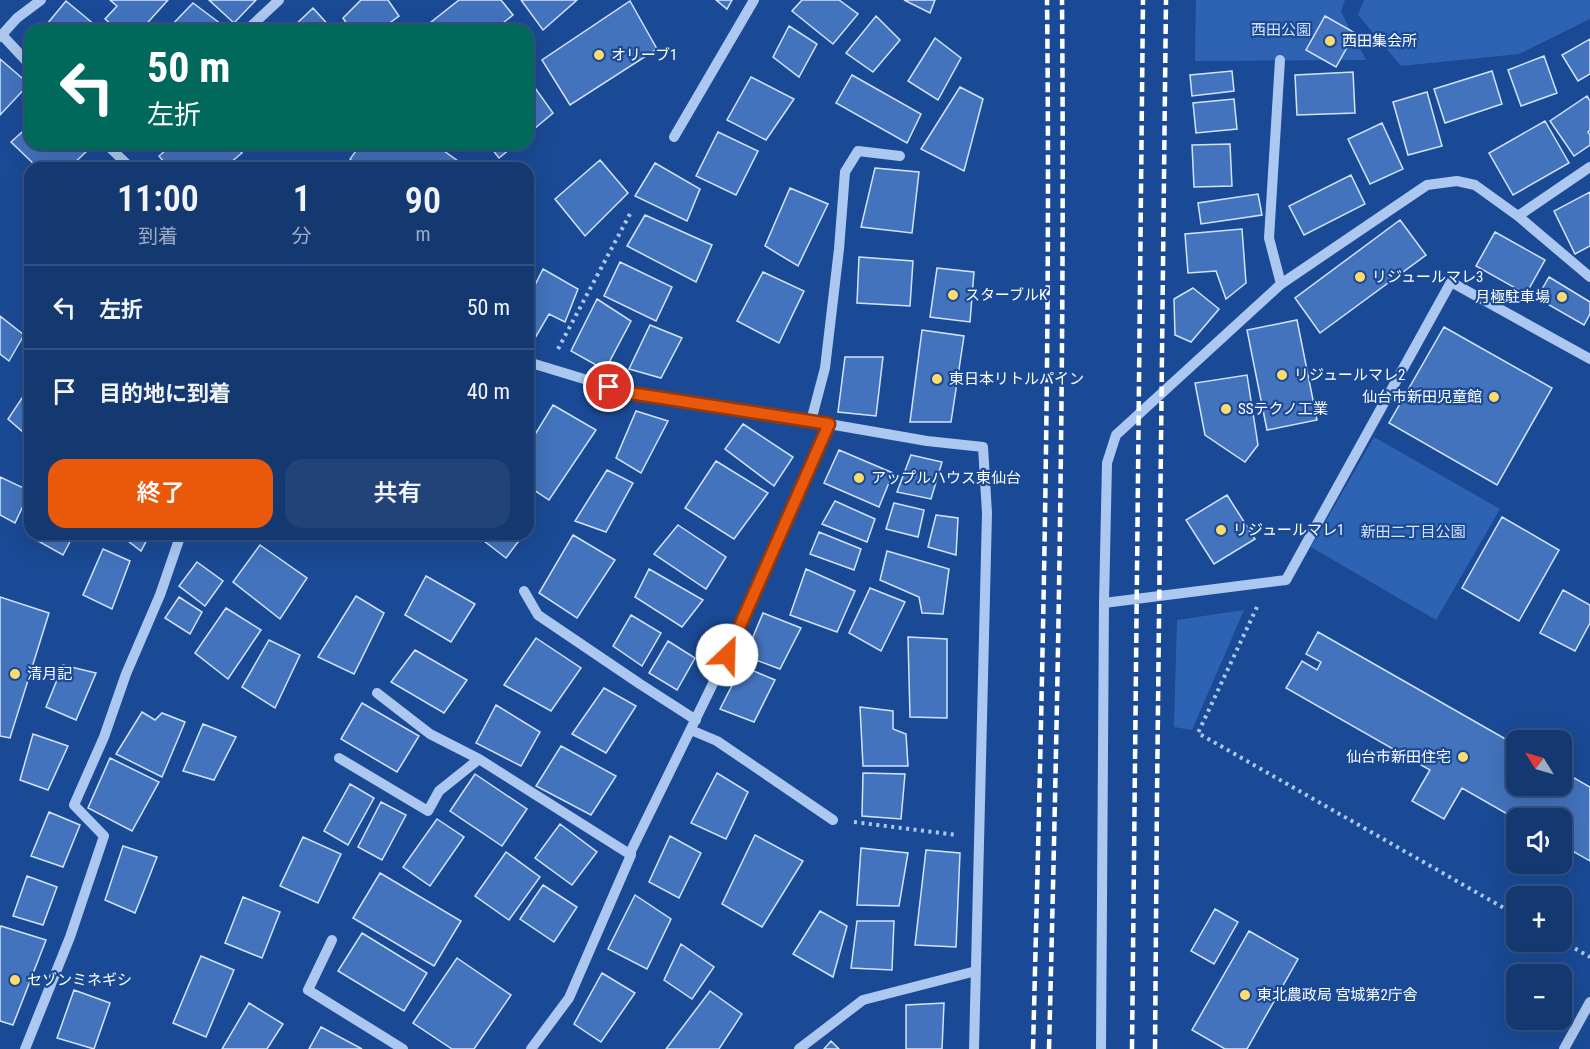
<!DOCTYPE html>
<html lang="ja">
<meta charset="utf-8">
<style>
:root{--surface:#143870;--page:#214378;--text:#f1f3f6;--muted:#9dacc3;--line:#335283;--accent:#ea580c}
body{margin:0;font-family:"Roboto Condensed","Noto Sans JP",sans-serif;background:var(--page);color:var(--text);height:100vh;display:flex;flex-direction:column;font-size:22px;white-space:nowrap}
*{box-sizing:border-box;margin:0}
p{font-size:20px;color:var(--muted)}
.icon{flex:none;width:33px;height:33px;fill:none;stroke:currentColor;stroke-width:2;stroke-linecap:round;stroke-linejoin:round}
.map{position:relative;flex:1;overflow:hidden}
.panel{position:absolute;left:24px;top:162px;width:510px;height:378px;display:flex;flex-direction:column;background:var(--surface);border-radius:18px;box-shadow:0 6px 24px #0002,0 0 0 2px var(--line)}
.panel>*{flex:none}
.top-card{position:absolute;left:24px;top:24px;width:510px;height:126px;border-radius:18px;box-shadow:0 6px 24px #0002,0 0 0 2px var(--line);background:#00695c;color:#fff;overflow:hidden}
.needle{width:39px;rotate:307deg}
.fabs{position:absolute;left:1506px;top:730px;display:grid;gap:12px}
.fabs a{display:grid;place-items:center;width:66px;height:66px;border-radius:12px;background:var(--surface);box-shadow:0 6px 24px #0002,0 0 0 2px var(--line);font-size:30px}
.pin{position:absolute;display:grid;place-items:center;width:51px;height:51px;color:#fff;margin:-26px;border:3px solid #fff;border-radius:50%;box-shadow:0 2px 6px #0007}
.me{position:absolute;width:66px;margin:-33px;rotate:24deg;stroke-linejoin:round;filter:drop-shadow(0 0 4px #0008)}
.turn{display:flex;align-items:center;gap:21px;height:126px;padding:0 24px;font-size:27px}
.turn .icon{width:78px;height:78px;stroke-width:2.5}
.turn b{display:block;font-size:42px;line-height:51px}
.eta{display:flex;justify-content:space-evenly;align-items:center;height:102px;text-align:center}
.eta b{font-size:36px;font-weight:600;line-height:42px}
.cta{display:flex;gap:12px;margin-top:auto;padding:12px 24px}
.cta a{flex:1;height:69px;border-radius:18px;background:var(--accent);color:#fff;font-size:24px;font-weight:600;line-height:69px;text-align:center}
.cta a+a{background:var(--page);color:var(--text)}
ul{padding:0;list-style:none}
li{display:flex;align-items:center;gap:18px;height:84px;padding:0 24px;border-top:2px solid var(--line)}
li div{flex:1}
li b{display:block;font-size:22px}
li em{font-style:normal}
.map>svg:first-child{display:block}
.green{fill:#2e63b3}
.building{fill:#4373bc;stroke:#d3e3fb;stroke-width:1.5}
.lines{fill:none;stroke-linecap:round;stroke-linejoin:round}
.path{stroke:#acc8f0;stroke-width:4;stroke-dasharray:3 4.5;stroke-linecap:butt}
.minor{stroke:#acc8f0;stroke-width:10}
.rail{stroke:#fff;stroke-width:4.5;stroke-dasharray:10 4.5;stroke-linecap:butt}
.route-casing{stroke:#983908;stroke-width:15}
.route{stroke:#ea580c;stroke-width:10}
.poi-dot{fill:#ffdb6b;stroke:#1a4a95;stroke-width:2}
.labels{text-anchor:middle;stroke-width:4.5;stroke-linejoin:round;paint-order:stroke}
.park-label{font-size:15px;fill:#d3e3fb;stroke:#1a4a95}
.poi-label{font-size:15px;fill:#fff;stroke:#1a4a95;text-anchor:start}
</style>
<div class="map">
<svg width="1590" height="1049" viewBox="0 0 1590 1049">
<rect width="100%" height="100%" fill="#1a4a95"/>
<path class="green" d="M1196 0H1345L1341 12 1366 60 1195 61Z
M1364 0H1590V19L1519 54 1401 66 1358 15Z
M1374 437 1500 509 1436 620 1311 547Z
M1244 610 1192 730 1174 727 1177 620Z"/>
<path class="building" d="M110 0H168L141 30H118L105 19 117 6Z
M209 0H256L234 23Z
M361 0H388L399 16 380 30H351L343 18Z
M459 0H501L513 15 494 30H421Z
M521 0H577L543 30Z
M716 0H732L727 9Z
M802 0H839L858 14 833 44 792 11Z
M904 0H935L930 13Z
M66 1 101 30H42Z
M630 1 657 49 570 105 542 60Z
M193 3 225 27 222 30H167Z
M313 8 333 30H290Z
M876 16 900 40 873 72 846 53Z
M1325 16 1355 33 1336 67 1306 50Z
M789 26 817 44 799 77 773 57Z
M935 38 961 58 938 100 908 81Z
M1590 39V74L1578 81 1562 55Z
M1544 56 1557 93 1521 106 1508 70Z
M0 59 29 84 0 115Z
M1232 71 1234 91 1192 96 1190 75Z
M1492 71 1502 104 1445 123 1434 89Z
M1353 72 1355 113 1297 115 1295 75Z
M852 75 921 114 907 143 836 103Z
M751 77 794 99 766 140 727 120Z
M528 78 553 113 528 134Z
M960 87 983 99 964 171 921 149Z
M1427 92 1442 146 1408 155 1393 102Z
M1587 96 1590 101V130L1588 132 1590 135V145L1574 156 1550 121Z
M1234 99 1237 129 1196 133 1193 103Z
M1545 121 1569 163 1513 195 1489 153Z
M1382 123 1403 169 1370 184 1348 139Z
M30 125V144H84L89 149 69 168H38L11 142Z
M718 132 758 151 736 195 696 176Z
M173 144H233L242 153 224 168H169L159 156Z
M361 144H434L458 161 453 168H363L350 159Z
M488 144H516L499 158Z
M1230 144 1232 186 1194 187 1192 145Z
M600 160 628 193 585 236 555 199Z
M655 163 700 189 687 221 635 196Z
M875 168 919 172 912 233 861 227Z
M1351 175 1365 204 1304 235 1289 206Z
M790 188 828 204 798 266 765 246Z
M1590 192V246L1575 254 1554 211Z
M1258 194 1262 215 1201 224 1198 203Z
M645 215 712 245 696 282 627 246Z
M1400 220 1426 255 1320 333 1295 298Z
M1242 229 1246 283 1226 299 1216 271 1188 273 1185 234Z
M1495 232 1545 260 1526 294 1476 266Z
M859 257 913 261 910 306 857 303Z
M620 262 672 287 656 321 604 296Z
M937 268 974 272 970 322 930 317Z
M543 269 578 289 565 322 549 314 535 338 528 336V299Z
M763 272 804 291 779 343 737 321Z
M1549 277 1590 302V314L1584 325 1537 298Z
M1193 288 1219 309 1191 342 1175 335 1174 299Z
M597 299 631 321 605 370 571 351Z
M0 316 24 335 9 361 0 354Z
M1297 320 1317 420 1267 430 1247 330Z
M650 325 682 338 661 378 629 369Z
M1444 327 1552 388 1497 485 1389 423Z
M922 330 964 336 951 422H910Z
M845 357H883L876 416 838 412Z
M1247 375 1258 445 1245 462 1205 435 1195 383Z
M30 386V438L8 419Z
M553 405 596 430 549 500 528 486V446Z
M636 411 668 421 641 473 616 458Z
M743 424 793 457 774 486 725 449Z
M839 450 893 473 879 507 824 483Z
M911 455 942 462 931 499 897 492Z
M716 461 768 493 734 539 685 508Z
M607 470 633 483 606 532 575 521Z
M0 477 30 491 15 523 0 515Z
M1227 495 1255 539 1214 564 1186 520Z
M835 501 875 519 867 542 822 524Z
M894 503 924 510 918 537 886 529Z
M528 515 535 519 528 529Z
M936 515 958 518 956 555 928 547Z
M1502 517 1559 550 1519 621 1462 588Z
M678 525 726 557 706 589 654 554Z
M819 532 861 549 854 570 810 554Z
M30 533V534H74L63 555 29 536Z
M119 534H150L141 551Z
M475 534H524L506 558Z
M573 535 615 560 577 618 539 593Z
M260 545 307 578 280 619 233 582Z
M103 549 130 561 112 609 83 595Z
M887 551 949 569 943 614 922 613 919 597 880 580Z
M197 562 223 581 205 606 179 586Z
M649 569 703 600 682 627 635 597Z
M806 569 855 591 837 632 790 615Z
M426 576 475 604 451 642 405 615Z
M870 588 905 602 881 651 849 633Z
M1563 590 1590 605V623L1575 651 1540 633Z
M356 596 384 613 354 674 318 657Z
M0 597 49 613 10 738 0 736Z
M179 597 202 612 190 634 165 618Z
M226 608 261 630 228 679 195 653Z
M763 613 801 628 780 669 745 656Z
M631 615 661 633 642 666 613 646Z
M1318 632 1516 745V786H1562V771L1590 787V861L1562 845V819H1516L1462 788 1444 819 1412 801 1430 770 1286 688 1302 661 1317 670 1321 662 1306 654Z
M908 637 947 639V718L910 717Z
M536 638 581 668 551 711 504 685Z
M269 640 300 655 275 708 242 687Z
M668 641 695 658 677 690 649 673Z
M415 650 467 680 444 713 391 682Z
M63 665 96 673 76 720 46 707Z
M742 666 775 680 754 722 720 709Z
M604 688 636 706 606 753 572 734Z
M362 703 419 736 397 772 341 739Z
M496 705 540 732 521 766 476 743Z
M860 707 893 711V729L906 734 908 766H863Z
M142 712 155 720 162 713 185 722 162 777 116 754Z
M203 724 236 737 214 780 183 771Z
M33 734 68 746 48 790 20 780Z
M561 746 616 776 591 815 536 786Z
M110 758 159 782 132 831 88 808Z
M717 773 748 792 726 839 691 823Z
M863 773 905 774 901 819 862 816Z
M475 774 527 809 502 846 450 811Z
M350 784 374 798 348 845 324 831Z
M381 802 406 815 382 860 358 847Z
M49 812 80 825 63 867 31 856Z
M437 819 464 837 430 886 403 867Z
M560 824 597 852 572 885 535 858Z
M755 835 803 861 762 927 722 904Z
M670 836 701 853 679 898 649 882Z
M303 837 341 854 318 903 280 886Z
M123 846 157 857 135 913 105 900Z
M861 848 908 853 899 906 857 905Z
M926 850 960 853 956 947 915 945Z
M506 852 540 877 509 920 475 896Z
M380 873 461 921 434 966 353 918Z
M27 876 57 887 43 925 13 916Z
M543 885 577 907 554 942 520 919Z
M635 895 671 919 647 969 608 949Z
M243 897 280 912 262 958 225 943Z
M1215 909 1238 922 1214 964 1191 951Z
M820 911 847 926 833 977 793 954Z
M857 921H894L892 970 851 968Z
M1 926 46 940 13 1025 0 1021V929Z
M1249 931 1298 959 1247 1049H1225L1192 1030Z
M362 933 427 973 404 1011 338 971Z
M681 944 714 967 692 999 664 980Z
M201 956 234 970 206 1037 173 1023Z
M457 958 511 995 474 1049H452L413 1023Z
M602 973 635 993 601 1042 574 1024Z
M74 990 110 1003 94 1049 57 1038Z
M710 991 742 1014 719 1049H666Z
M249 1003 283 1024 267 1049H222Z
M944 1003 942 1049H906V1005Z
M321 1027 362 1049H309Z
M831 1041 839 1049H824Z"/>
<g class="lines">
<path class="path" d="M558 349 631 212
M244 534 254 542
M1257 607 1198 733 1516 915
M854 822 957 835
M1562 941 1590 957"/>
<path class="minor" d="M247 30 279 0
M2 35 30 65
M0 37 17 18 41 0
M1280 60 1269 238 1281 284
M674 137 754 0
M106 144 131 168
M1518 216 1590 167
M528 362 630 393 818 422
M811 421 825 368 839 249 845 172 858 151 900 156
M524 591 538 615 640 684 696 720
M1104 603 1286 580 1451 282 1590 359
M377 693 430 734 479 759
M691 730 717 741 833 820
M339 758 428 811 439 791 479 759 631 855
M332 940 308 990 403 1049
M25 1049 70 937 104 836 74 805 104 737 126 674 160 595 181 534
M531 1049 569 998 631 855V851L727 655 829 424 927 441 983 447 987 513 974 1049
M799 1049 863 1000 976 971
M1101 1049 1104 603 1107 463 1116 435 1281 284 1427 185 1457 181 1475 185 1518 216 1590 277
M1564 1049 1590 1002"/>
<path class="rail" d="M1033 1049C1042 699 1051 350 1047 0
M1049 1049C1058 699 1065 350 1062 0
M1132 1049 1143 0
M1155 1049 1157 797 1166 0"/>
</g>
<g class="lines">
<g class="route-casing">
<path id="route" d="M609 387 630 393 829 424 727 655"/>
</g>
<use href="#route" class="route"/>
</g>
<g class="poi-dot">
<circle cx="1330" cy="41" r="6"/>
<circle cx="599" cy="55" r="6"/>
<circle cx="1360" cy="277" r="6"/>
<circle cx="953" cy="295" r="6"/>
<circle cx="1562" cy="297" r="6"/>
<circle cx="1282" cy="375" r="6"/>
<circle cx="937" cy="379" r="6"/>
<circle cx="1494" cy="397" r="6"/>
<circle cx="1226" cy="409" r="6"/>
<circle cx="859" cy="478" r="6"/>
<circle cx="1221" cy="530" r="6"/>
<circle cx="15" cy="674" r="6"/>
<circle cx="1463" cy="757" r="6"/>
<circle cx="15" cy="980" r="6"/>
<circle cx="1245" cy="995" r="6"/>
</g>
<g class="labels">
<g class="park-label">
<text x="1281" y="35">西田公園</text>
<text x="1413" y="537">新田二丁目公園</text>
</g>
<g class="poi-label">
<text x="1342" y="46">西田集会所</text>
<text x="611" y="60">オリーブ1</text>
<text x="1372" y="282">リジュールマレ3</text>
<text x="965" y="300">スターブルK</text>
<text x="1550" y="302" text-anchor="end">月極駐車場</text>
<text x="1294" y="380">リジュールマレ2</text>
<text x="949" y="384">東日本リトルパイン</text>
<text x="1482" y="402" text-anchor="end">仙台市新田児童館</text>
<text x="1238" y="414">SSテクノ工業</text>
<text x="871" y="483">アップルハウス東仙台</text>
<text x="1233" y="535">リジュールマレ1</text>
<text x="27" y="679">清月記</text>
<text x="1451" y="762" text-anchor="end">仙台市新田住宅</text>
<text x="27" y="985">セゾンミネギシ</text>
<text x="1257" y="1000">東北農政局 宮城第2庁舎</text>
</g>
</g>
</svg>
<div class="fabs">
<a><svg class="needle" viewBox="-14 -14 28 28"><path d="M0-13l5 13h-10z" fill="#e53935"/><path d="M0 13l5-13h-10z" fill="#9dacc3"/></svg></a>
<a><svg class="icon" aria-label="sound" viewBox="0 0 24 24"><path d="M4 9h4l5-4v14l-5-4H4zM17 9q2 3 0 6"/></svg></a>
<a>+</a>
<a>−</a>
</div>
<div class="pin" style="left:609px;top:387px;background:#d93025"><svg class="icon" aria-label="arrive" viewBox="0 0 24 24"><path d="M6 21V4h12l-3 4 3 4H6"/></svg></div>
<svg class="me" style="left:727px;top:655px" viewBox="-20 -20 40 40"><circle r="19" fill="#fff"/><path d="M0-13L10 11 0 6-10 11z" fill="#ea580c"/></svg>
<div class="top-card">
<div class="turn"><svg class="icon" aria-label="left" viewBox="0 0 24 24"><path d="M17 20v-9H6M10 6l-5 5 5 5"/></svg><div><b>50 m</b>左折</div></div>
</div>
<section class="panel">
<div class="eta">
<div><b>11:00</b><p>到着</p></div>
<div><b>1</b><p>分</p></div>
<div><b>90</b><p>m</p></div>
</div>
<ul>
<li><svg class="icon" aria-label="left" viewBox="0 0 24 24"><path d="M17 20v-9H6M10 6l-5 5 5 5"/></svg><div><b>左折</b></div><em>50 m</em></li>
<li><svg class="icon" aria-label="arrive" viewBox="0 0 24 24"><path d="M6 21V4h12l-3 4 3 4H6"/></svg><div><b>目的地に到着</b></div><em>40 m</em></li>
</ul>
<div class="cta"><a>終了</a><a>共有</a></div>
</section>
</div>
